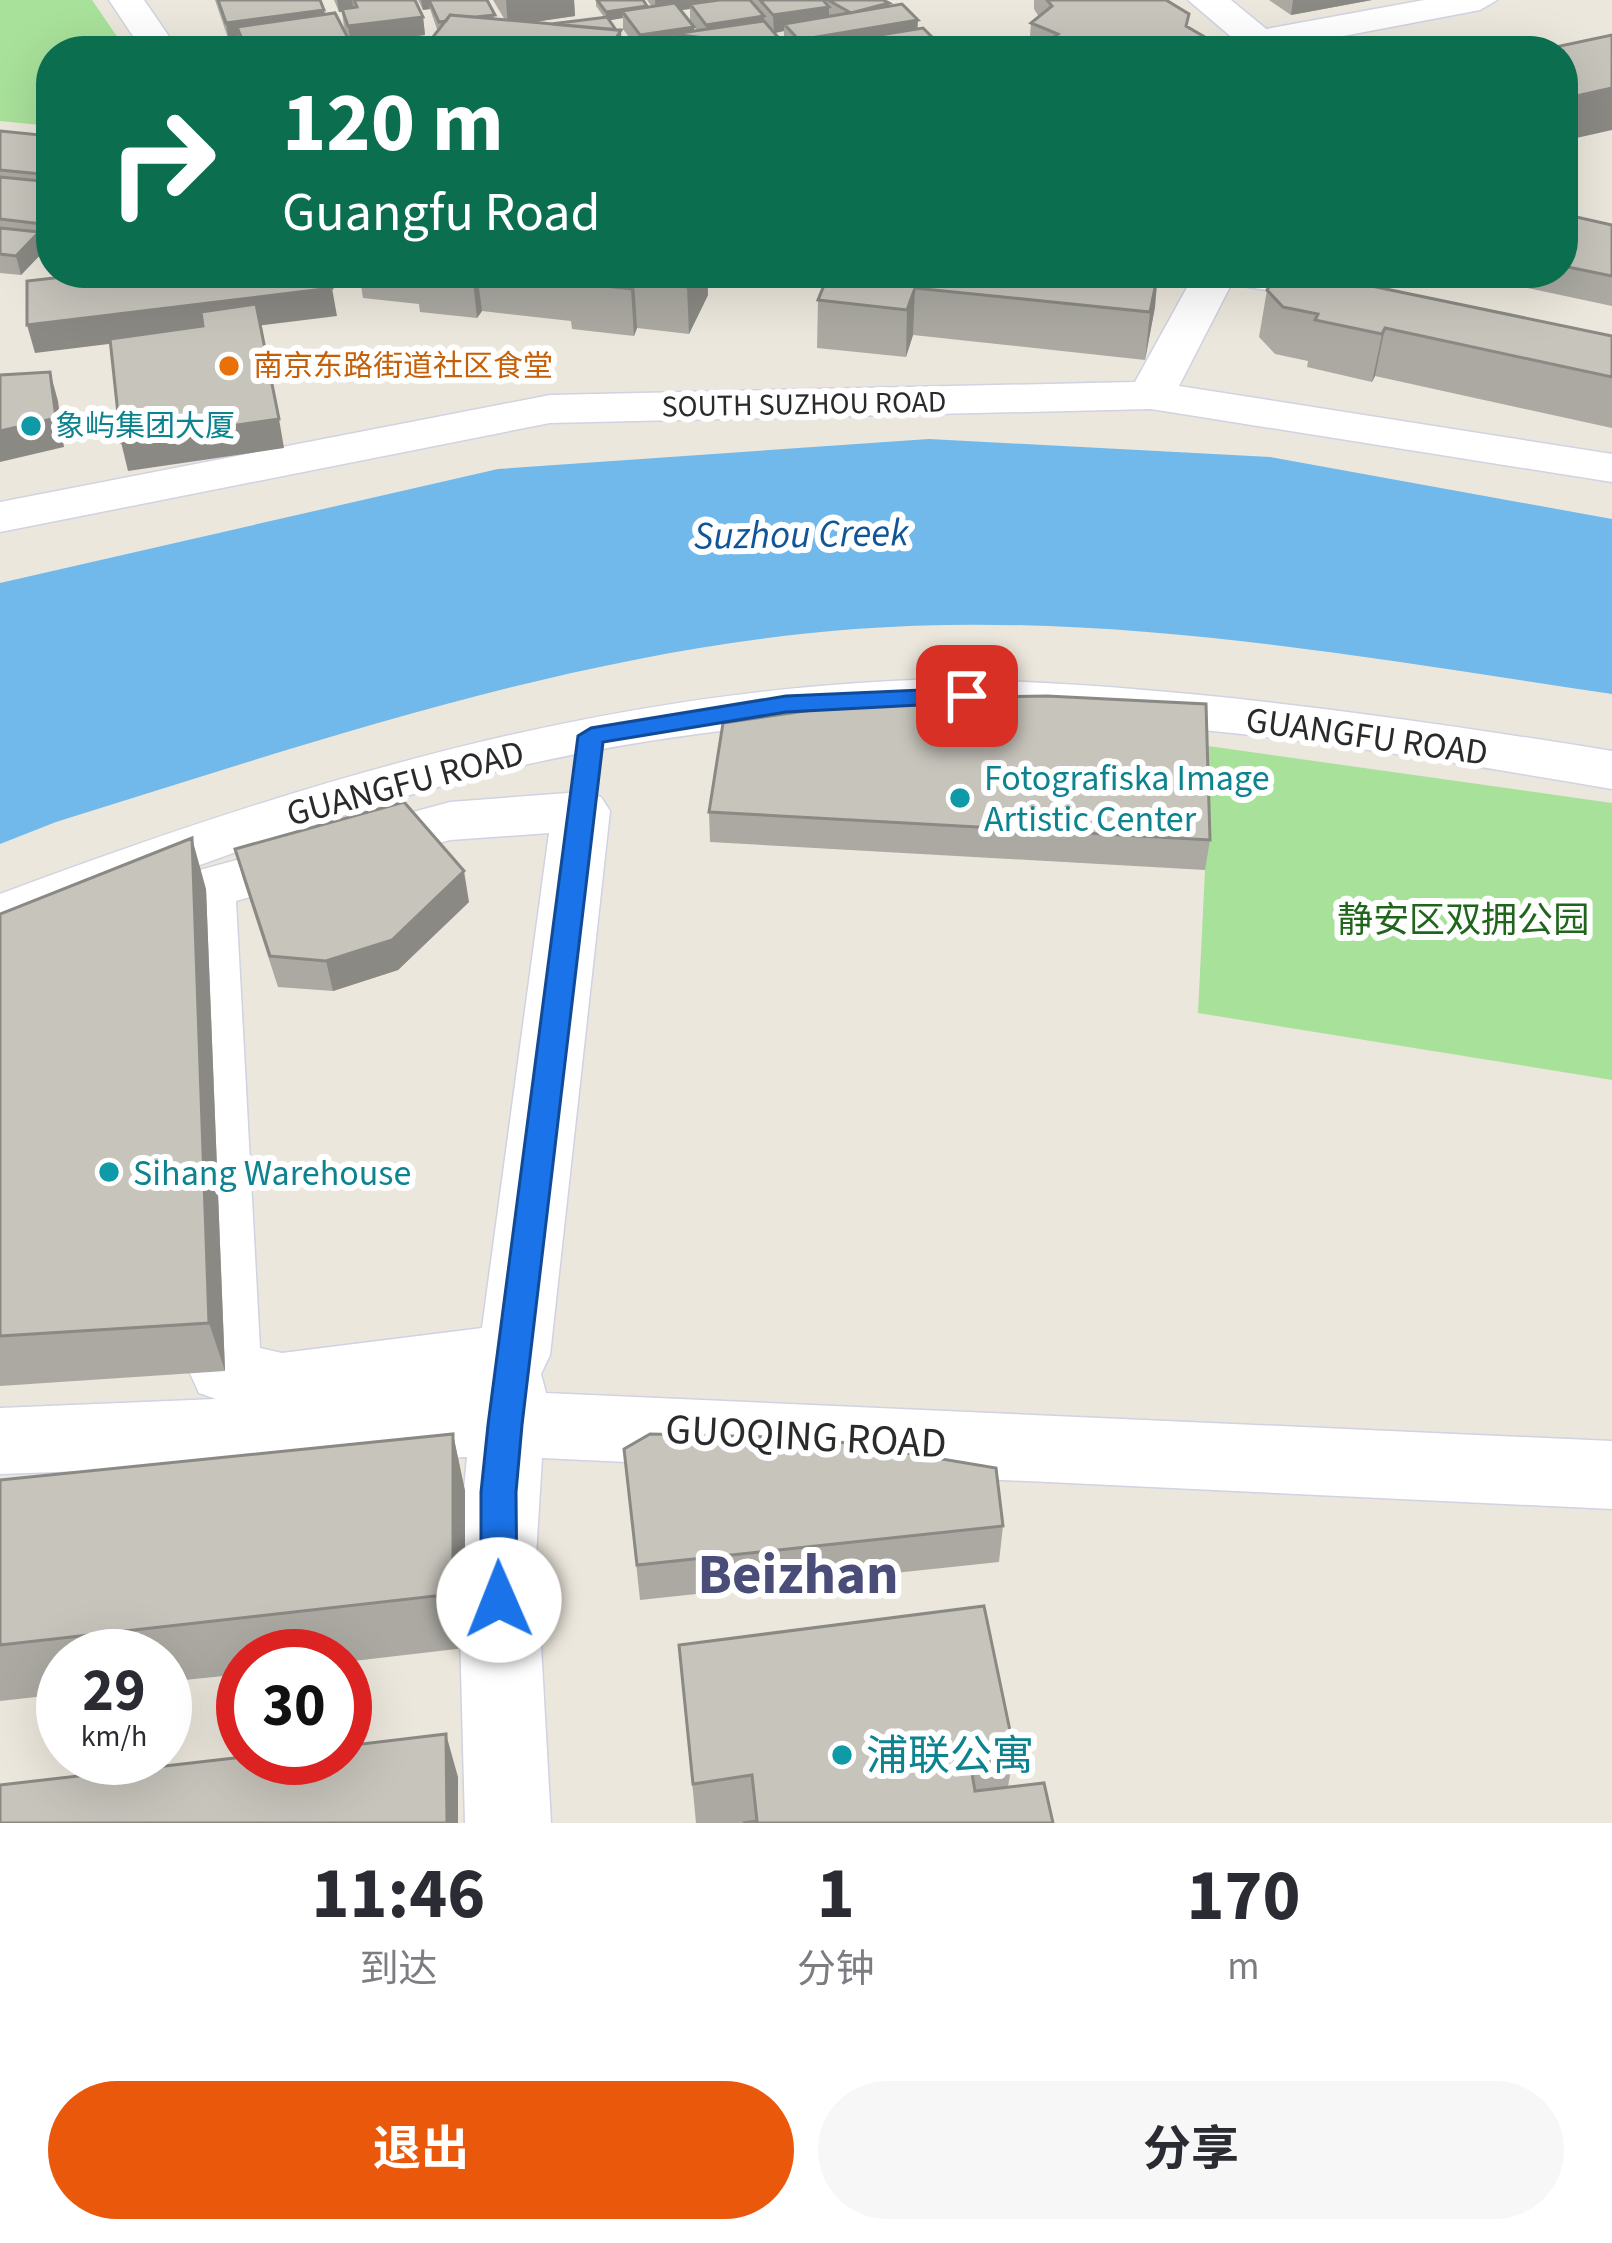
<!DOCTYPE html>
<html lang="zh">
<meta charset="utf-8">
<style>
:root{--surface:#fff;--page:#f7f7f7;--text:#2b2b33;--muted:#7c7c81;--accent:#ea580c}
body{margin:0;font-family:"Source Sans 3","Noto Sans SC",sans-serif;background:var(--page);color:var(--text);height:100vh;display:flex;flex-direction:column;font-size:45px;white-space:nowrap}
*{box-sizing:border-box;margin:0}
p{font-size:39px;color:var(--muted)}
.icon{flex:none;width:66px;height:66px;fill:none;stroke:currentColor;stroke-width:2;stroke-linecap:round;stroke-linejoin:round}
.map{position:relative;height:1823px;overflow:hidden}
.details{display:flex;flex-direction:column;background:var(--surface);flex:1}
.details>*{flex:none}
.banner{position:absolute;left:36px;top:36px;width:1542px;height:252px;border-radius:48px;box-shadow:0 12px 48px #0002;background:#0b6e4f;color:#fff;overflow:hidden}
.speed{position:absolute;left:36px;top:1629px;display:flex;gap:24px;font-size:60px;font-weight:700;text-align:center}
.speed>*{display:grid;place-content:center;width:156px;height:156px;border-radius:50%;background:var(--surface);box-shadow:0 12px 48px #0002;line-height:1}
.speed small{font-size:30px;font-weight:400}
.speed .limit{border:18px solid #d22;background:#fff;color:#111}
.pin{position:absolute;display:grid;place-items:center;width:102px;height:102px;color:#fff;margin:-51px;border-radius:24px;box-shadow:0 6px 18px #0006}
.me{position:absolute;width:132px;margin:-66px;rotate:359deg;stroke-linejoin:round;filter:drop-shadow(0 0 9px #0008)}
.turn{display:flex;align-items:center;gap:42px;height:252px;padding:0 48px;font-size:54px}
.turn .icon{width:156px;height:156px;stroke-width:2.5}
.turn b{display:block;font-size:84px;line-height:102px}
.eta{display:flex;justify-content:space-evenly;align-items:center;height:204px;text-align:center}
.eta b{font-size:72px;font-weight:700;line-height:84px}
.button{display:flex;gap:24px;margin-top:auto;padding:24px 48px}
.button a{flex:1;height:138px;border-radius:72px;background:var(--accent);color:#fff;font-size:48px;font-weight:700;line-height:138px;text-align:center}
.button a+a{background:var(--page);color:var(--text)}
.map>svg:first-child{display:block}
.green{fill:#a8e19a}
.water{fill:#71b9eb}
.lines{fill:none;stroke-linecap:round;stroke-linejoin:round}
.lane-casing{stroke:#d1d2e2;stroke-width:3}
.street-casing{stroke:#d1d2e2;stroke-width:3}
.secondary-casing{stroke:#d1d2e2;stroke-width:3}
.lane{fill:#fff;fill-rule:evenodd}
.street{fill:#fff;fill-rule:evenodd}
.secondary{fill:#fff;fill-rule:evenodd}
.wall{fill:#aba9a2;fill-rule:evenodd}
.shaded-wall{fill:#8b8984}
.building{fill:#c7c4bc;stroke:#8b8984;stroke-width:3}
.route{fill:#1a73e8;stroke:#114b97;stroke-width:3}
.food-dot{fill:#e8710a;stroke:#fff;stroke-width:4.5}
.culture-dot{fill:#0f9aa8;stroke:#fff;stroke-width:4.5}
.labels{text-anchor:middle;stroke-width:12;stroke-linejoin:round;paint-order:stroke}
.far-food-label{font-size:30px;fill:#c56008;stroke:#fff;text-anchor:start}
.far-street-label{font-size:30px;fill:#2a2a2a;stroke:#fff}
.far-culture-label{font-size:30px;fill:#0d838f;stroke:#fff;text-anchor:start}
.street-label{font-size:36px;fill:#2a2a2a;stroke:#fff}
.culture-label{font-size:36px;fill:#0d838f;stroke:#fff;text-anchor:start}
.park-label{font-size:36px;fill:#20651c;stroke:#fff}
.water-label{font-size:39px;font-style:italic;fill:#115597;stroke:#fff}
.near-street-label{font-size:42px;fill:#2a2a2a;stroke:#fff}
.near-culture-label{font-size:42px;fill:#0d838f;stroke:#fff;text-anchor:start}
.near-district-label{font-size:57px;font-weight:bold;fill:#4b4d79;stroke:#fff}
</style>
<div class="map">
<svg width="1612" height="1823" viewBox="0 0 1612 1823">
<rect width="100%" height="100%" fill="#ece7dc"/>
<path class="green" d="M0 0H92L127 51H51V126L0 121Z
M1201 745 1612 803V1080L1198 1013 1205 870Z"/>
<path class="water" d="M929 439 1270 457 1612 519V694C1363 657 1108 610 855 629 580 650 317 741 56 822L0 844V583L498 469Z"/>
<g class="lines">
<g class="lane-casing">
<path id="lane" d="M0 239 51 244V256L0 251Z"/>
</g>
<g class="street-casing">
<path id="street" d="M109 0H144L179 51H143Z
M1424 0H1497L1480 10 1265 51 1248 49 1243 41 1261 30Z
M1195 273H1237L1179 386 1612 454V482L1151 409 550 423 0 532V502L550 395 1135 382Z
M942 679C1168 684 1389 715 1612 751V789C1234 724 905 678 524 765 404 793 286 833 170 876 113 896 58 921 0 938V894C310 778 609 688 942 679Z
M581 792 601 797 610 811 550 1355 541 1374 546 1393 1612 1441V1509L542 1458 536 1556 551 1823H465L458 1556 467 1457 0 1474V1408L216 1399 199 1393 189 1371 176 889 185 874 450 802ZM549 833 482 1328 282 1353 260 1348 236 901 450 840Z"/>
</g>
<g class="secondary-casing">
<path id="secondary" d="M1188 0H1231L1293 51H1248Z
M1225 273H1333L1379 282 1386 292 1379 302 1362 306 1248 287 1231 283Z"/>
</g>
<use href="#lane" class="lane"/>
<use href="#street" class="street"/>
<use href="#secondary" class="secondary"/>
</g>
<path class="wall" d="M215 0H320L325 14 350 51H243L239 39 229 41Z
M334 0H415L423 17 425 35 351 44 344 27 342 12H339Z
M418 0H487L495 19 505 20 493 0H574L575 16 532 22 551 24 604 17 596 6V0H593H643L647 7H652L647 0H883L946 51H792L784 42V31L775 33 783 43V51H626L632 41 623 29V18L609 20 623 40 622 51H371L431 40 438 32 430 9 423 10ZM690 9V22L697 30 694 31 681 10Z
M1034 0H1166L1187 27 1210 40 1208 51H1034L1029 49 1031 23 1039 17 1034 9Z
M1269 0H1372L1291 15Z
M0 131 51 136V244L41 243 44 251 21 275 0 273Z
M1563 214 1612 225V306L1457 273H1563Z
M359 273H707L708 295 689 334 637 328 634 336 572 329 571 321 482 311 477 318 420 312 419 304 363 298Z
M829 273 1155 307 1145 360 913 335 906 357 817 348 818 300Z
M1267 290 1612 336V428L1375 376 1372 382 1307 367 1308 361 1275 354 1259 337Z
M709 812 1210 840 1205 870 710 842Z
M235 849 469 902 398 970 333 991 278 987 243 879Z
M206 889 225 1371 0 1386V914Z
M453 1434 465 1491V1648L345 1662V1656H243V1674L165 1682V1656H63V1694L0 1701V1480Z
M624 1449 1003 1526 999 1562 640 1600Z
M679 1645 1014 1750 1008 1787 1053 1823H696Z"/>
<path class="shaded-wall" d="M337 0H352L354 10 339 12Z
M421 0H429L430 9 423 10Z
M506 0H574L575 16 508 26Z
M655 0H731L690 4V9L656 13Z
M1293 0H1372L1291 15Z
M647 6 648 15 622 11 623 18 606 21V12Z
M829 7V25L784 24V31L774 33 773 15Z
M324 10 327 28 237 27 239 39 229 41 226 23Z
M764 16V34L707 38 706 25Z
M423 17 425 35 351 44 348 26Z
M918 20 917 38 806 47V51H799V40Z
M694 27V37L673 34 674 48 641 51 640 35Z
M621 30 622 51H608Z
M349 40 350 51H275Z
M1210 40 1208 51H1185Z
M783 43V51H765V46Z
M1612 88V130L1563 141V99Z
M39 232 44 251 21 275 16 256Z
M472 273H477L482 311 477 318Z
M694 273H707L708 295 689 334 687 287Z
M1158 273 1155 307 1145 360 1150 312Z
M634 281 637 328 634 336 631 289Z
M332 288 337 316 35 353 27 325Z
M915 288 913 335 906 357 907 310Z
M1385 328 1375 376 1372 382 1382 334Z
M50 372 58 401 64 447 0 462V431Z
M279 419 284 448 128 471 121 442Z
M192 838 206 889 225 1371 209 1323Z
M464 871 469 902 398 970 333 991 326 961Z
M453 1434 465 1491V1648L453 1594Z
M446 1734 458 1777V1823H447Z"/>
<path class="building" d="M218 0H320L324 10 226 23Z
M354 0H415L423 17 348 26 342 9 357 7Z
M429 0H487L495 15 475 17 450 15 446 21 439 22Z
M597 0H643L647 6 606 12Z
M719 0H750L764 16 706 25 690 4Z
M760 0H823L829 7 773 15Z
M828 0H883L889 3 851 13Z
M1047 0H1166L1189 14 1186 26 1210 40 1185 51H1044L1036 49 1058 34 1031 23 1052 6Z
M675 3 694 27 640 35 622 11Z
M902 4 918 20 799 40 784 24Z
M335 13 349 40 275 51H247L237 27Z
M450 15 621 30 608 51H479L426 46Z
M607 17 616 30 551 24Z
M764 21 783 43 765 46 673 34Z
M923 28 946 51H810L806 47Z
M1612 35V88L1563 99V51H1537Z
M634 39 724 47 722 51H626Z
M431 40 426 46 427 51H371Z
M0 131 51 136V175L0 170Z
M0 177 51 182V225L0 219Z
M1563 214 1612 225V276L1563 266Z
M0 228 39 232 16 256 0 254Z
M98 273H329L332 288 27 325V281Z
M557 273H694L687 287 634 281 631 289 568 282 572 275Z
M829 273H1158L1150 312 915 288 907 310 818 300Z
M1278 273H1309L1612 336V377L1385 328 1382 334 1315 320 1318 314 1283 307 1267 290Z
M256 304 279 419 121 442 110 339 203 326 201 312Z
M50 372 56 418 0 431V375Z
M1047 696 1206 704 1210 840 709 812 723 723 888 699Z
M404 802 464 871 392 940 326 961 270 956 235 849Z
M192 838 209 1323 0 1336V914Z
M453 1434V1594L0 1645V1480Z
M650 1434 816 1438 996 1468 1003 1526 637 1565 624 1449Z
M984 1606 1014 1750 969 1756 975 1791 1044 1783 1053 1823H743L757 1821 752 1775 693 1784 679 1645Z
M446 1734 447 1823H0V1785L243 1757 345 1758V1746Z"/>
<path class="route" d="M967 688 980 696 976 702 786 712 603 742 522 1425 516 1492 517 1600 512 1612 499 1617 487 1612 481 1600V1492L488 1425 578 736 591 728 786 696Z"/>
<circle class="food-dot" cx="229" cy="366" r="12"/>
<g class="culture-dot">
<circle cx="31" cy="426" r="12"/>
<circle cx="960" cy="798" r="12"/>
<circle cx="109" cy="1172" r="12"/>
<circle cx="842" cy="1755" r="12"/>
</g>
<g class="labels">
<g class="far-food-label">
<text x="253" y="376">南京东路街道社区食堂</text>
</g>
<g class="far-street-label">
<text transform="translate(804 404) rotate(-1)" y="10">SOUTH SUZHOU ROAD</text>
</g>
<g class="far-culture-label">
<text x="55" y="436">象屿集团大厦</text>
</g>
<g class="street-label">
<text transform="translate(1367 735) rotate(8)" y="13">GUANGFU ROAD</text>
<text transform="translate(405 782) rotate(-15)" y="13">GUANGFU ROAD</text>
</g>
<g class="culture-label">
<text x="984" y="790">Fotografiska Image<tspan x="984" dy="41">Artistic Center</tspan></text>
<text x="133" y="1185">Sihang Warehouse</text>
</g>
<g class="park-label">
<text x="1463" y="932">静安区双拥公园</text>
</g>
<g class="water-label">
<text transform="translate(801 533) rotate(-1)" y="14">Suzhou Creek</text>
</g>
<g class="near-street-label">
<text transform="translate(806 1435) rotate(3)" y="15">GUOQING ROAD</text>
</g>
<g class="near-culture-label">
<text x="866" y="1770">浦联公寓</text>
</g>
<g class="near-district-label">
<text x="798" y="1593">Beizhan</text>
</g>
</g>
</svg>
<div class="speed"><div>29<small>km/h</small></div><div class="limit">30</div></div>
<div class="pin" style="left:967px;top:696px;background:#d93025"><svg class="icon" aria-label="arrive" viewBox="0 0 24 24"><path d="M6 21V4h12l-3 4 3 4H6"/></svg></div>
<svg class="me" style="left:499px;top:1600px" viewBox="-20 -20 40 40"><circle r="19" fill="#fff"/><path d="M0-13L10 11 0 6-10 11z" fill="#1a73e8"/></svg>
<div class="banner">
<div class="turn"><svg class="icon" aria-label="right" viewBox="0 0 24 24"><path d="M7 20v-9h11M14 6l5 5-5 5"/></svg><div><b>120 m</b>Guangfu Road</div></div>
</div>
</div>
<section class="details">
<div class="eta">
<div><b>11:46</b><p>到达</p></div>
<div><b>1</b><p>分钟</p></div>
<div><b>170</b><p>m</p></div>
</div>
<div class="button"><a>退出</a><a>分享</a></div>
</section>
